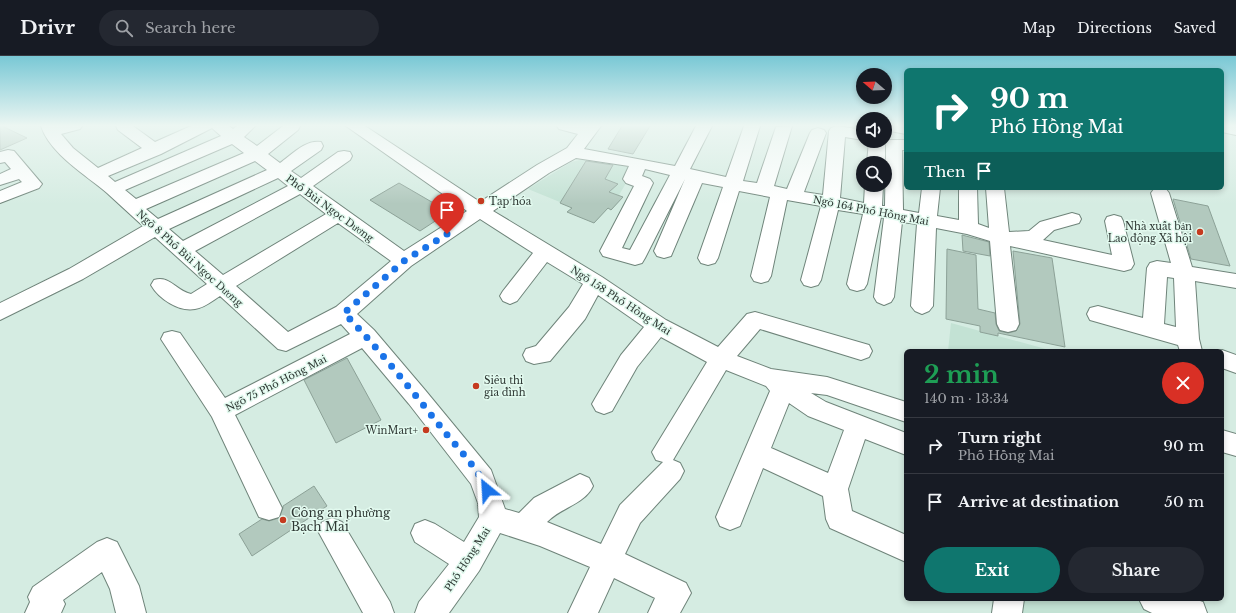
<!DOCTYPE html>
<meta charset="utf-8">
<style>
:root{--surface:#171b24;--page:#242831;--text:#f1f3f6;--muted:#9ea1a6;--line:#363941;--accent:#0f766e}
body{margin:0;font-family:"Libre Baskerville",serif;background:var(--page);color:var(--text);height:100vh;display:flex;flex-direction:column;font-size:15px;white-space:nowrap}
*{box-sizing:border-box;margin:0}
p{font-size:13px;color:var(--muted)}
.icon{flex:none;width:22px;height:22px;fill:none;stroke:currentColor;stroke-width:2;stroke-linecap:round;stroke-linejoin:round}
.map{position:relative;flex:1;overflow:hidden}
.panel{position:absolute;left:904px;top:293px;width:320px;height:252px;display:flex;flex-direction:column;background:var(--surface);border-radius:6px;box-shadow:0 2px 6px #0003}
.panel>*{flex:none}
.top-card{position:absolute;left:904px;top:12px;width:320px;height:122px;border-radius:6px;box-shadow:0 2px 6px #0003;background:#0f766e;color:#fff;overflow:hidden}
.needle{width:26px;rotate:289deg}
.buttons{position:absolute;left:856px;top:12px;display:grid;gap:8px}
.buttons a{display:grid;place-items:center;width:36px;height:36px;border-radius:50%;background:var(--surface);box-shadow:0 2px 6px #0003;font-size:20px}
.pin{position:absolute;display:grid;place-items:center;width:34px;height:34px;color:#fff;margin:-41px -17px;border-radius:50% 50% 50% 0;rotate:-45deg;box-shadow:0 0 4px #0007}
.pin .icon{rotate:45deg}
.me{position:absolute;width:44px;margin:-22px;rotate:333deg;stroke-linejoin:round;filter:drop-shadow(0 0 3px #0008)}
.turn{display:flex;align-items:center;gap:14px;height:84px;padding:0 20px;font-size:18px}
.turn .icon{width:52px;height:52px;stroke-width:2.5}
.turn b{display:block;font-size:28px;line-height:34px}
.then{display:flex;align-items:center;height:38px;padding:0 20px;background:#0003;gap:8px;font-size:15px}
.round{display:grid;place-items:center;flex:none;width:42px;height:42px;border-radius:21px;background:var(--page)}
.summary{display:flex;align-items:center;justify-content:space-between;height:68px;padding:0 20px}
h1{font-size:24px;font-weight:800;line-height:30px;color:#1e9e55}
.action{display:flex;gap:8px;margin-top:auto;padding:8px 20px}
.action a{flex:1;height:46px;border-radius:24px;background:var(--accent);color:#fff;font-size:16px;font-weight:800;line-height:46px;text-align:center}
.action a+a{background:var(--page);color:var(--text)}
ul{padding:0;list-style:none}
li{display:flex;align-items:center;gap:12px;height:56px;padding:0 20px;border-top:1px solid var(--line)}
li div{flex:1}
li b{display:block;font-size:15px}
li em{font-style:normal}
header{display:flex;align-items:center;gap:24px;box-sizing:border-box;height:56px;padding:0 20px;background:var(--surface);border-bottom:1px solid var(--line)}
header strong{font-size:19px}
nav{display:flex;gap:22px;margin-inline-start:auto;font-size:14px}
.search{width:280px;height:36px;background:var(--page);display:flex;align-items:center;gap:10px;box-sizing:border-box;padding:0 14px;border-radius:22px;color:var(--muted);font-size:15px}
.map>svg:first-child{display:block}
.built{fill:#c3e2d4}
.building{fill:#b2c9be;stroke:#8ca197}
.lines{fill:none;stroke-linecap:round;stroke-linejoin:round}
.minor-casing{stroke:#6f847a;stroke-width:2}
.minor{fill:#fff;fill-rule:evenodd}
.route{stroke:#1a73e8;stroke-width:7;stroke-dasharray:0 12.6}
.poi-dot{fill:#c53a1f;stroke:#e2faef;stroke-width:1.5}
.labels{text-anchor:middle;stroke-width:3;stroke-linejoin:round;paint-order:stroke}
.poi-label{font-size:10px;fill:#2e3733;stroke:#e2faef;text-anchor:start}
.street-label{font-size:10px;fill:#2e3733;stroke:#e2faef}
.near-poi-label{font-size:12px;fill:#2e3733;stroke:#e2faef;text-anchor:start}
</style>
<header>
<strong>Drivr</strong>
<div class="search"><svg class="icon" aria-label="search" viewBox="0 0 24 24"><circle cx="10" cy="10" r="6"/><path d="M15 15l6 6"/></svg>Search here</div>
<nav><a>Map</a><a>Directions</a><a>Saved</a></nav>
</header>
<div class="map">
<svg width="1236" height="557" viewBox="0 0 1236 557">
<rect width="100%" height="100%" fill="#d5ece2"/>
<path class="built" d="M588 102 635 112 619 139 623 141 611 154 608 152 594 167 567 156 572 151 528 133 571 106Z
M951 267 1053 295H948Z
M1015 543H1133L1175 557H1013Z"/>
<path class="building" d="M0 70H2L27 82 0 94Z
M622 70H650L633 98 608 93Z
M586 105 613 109 605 123 618 128 609 136 623 141 611 154 608 152 594 167 567 156 572 152 560 147Z
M399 127 449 156 420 175 370 144Z
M1173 143 1208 150 1230 210 1191 203Z
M962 179 989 186 990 200 963 195Z
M947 193 976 199 978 253 995 257 996 268 999 275 1008 277 1016 275 1020 268 1013 195 1052 202 1065 291 998 277V280L980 276V270L946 263Z
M347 302 381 364 336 387 304 324Z
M314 430 327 450 252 500 239 478 262 463 269 465 279 462 283 452V450Z"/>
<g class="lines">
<g class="minor-casing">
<path id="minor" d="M41 70H82L80 73 61 78 73 92 98 112 142 92 118 74 116 70H133L155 86 191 70H229L233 73 237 70H255L244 81 257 90 283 70H300L298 74 268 98 280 107C291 99 306 83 321 86L323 90 321 94 291 115 301 122 338 96 344 95 350 96 352 100 350 104 313 130 404 195 467 155 346 70H365L480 146 537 109 567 92 578 78 559 73 557 70H601L584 93 675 110 696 70H712L690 113 726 121 744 70H760L743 125 757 127 776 71 792 70 774 130 787 133 810 77 812 74 818 72 824 74 826 77 804 136 823 139 829 75 831 72 837 70 863 74V84L845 81 840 142 864 147 865 129H883L882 150H885L886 88 888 84H906V94H902L903 154 919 157 922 132H940L937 160 959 164V132H977L978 168 989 172 986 132H1004L1009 176 1029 175 1040 166 1072 157 1079 159 1081 163 1079 167 1054 174 1043 184 1112 199 1105 165 1107 161 1114 159 1121 161 1123 165 1134 208 1131 213 1124 215 1010 190 1019 268 1016 274 1008 276 1000 274 997 268 990 185 967 178 936 172 933 250 929 255 922 258 915 255 911 250 917 168 902 166 894 241 891 246 884 249 877 246 874 241 884 162 881 161 867 228 864 233 857 235 850 233 847 228 863 158 838 154 821 224 818 229 811 231 804 229 801 224 821 150 787 144 771 220 768 225 761 227 754 225 751 220 770 141 739 135 718 202 715 207 708 209 701 207 698 202 723 131 702 127 671 200 664 202 657 200 654 195 685 123 645 202 642 207 635 209 603 200 600 195 634 130 626 127 623 123 629 110 576 102 549 117 493 155 602 221 666 264 718 291 747 258 755 256 869 289 872 295 869 301 861 304 760 273 737 300 771 313 827 321 906 346V366L827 339 811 337 826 346 906 377V399L865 383 848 433 852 455 906 479V506L830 472 826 463 823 440 763 412 740 470 730 474 720 470 716 461 770 335 766 330 726 314 673 404 680 407 684 415 680 423 640 467 625 498 686 527 691 537 680 557H648L655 542 614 522 598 557H568L590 511 540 490 500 477 479 515 449 557H415L419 546 449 508 415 486 411 477 415 468 425 464 435 468 464 486 479 461 478 447 471 428 409 348 362 292 235 359 282 452 279 461 269 464 259 461 212 361 161 283 164 277 172 275 180 277 225 342 350 278 341 268 286 295 278 293 220 240C212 245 204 252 195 253 179 256 159 243 151 229L154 224C170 219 176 235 191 238L207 228 155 181 83 223 0 264V247L69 213 143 170C131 159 119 148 107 137 86 119 50 98 41 70ZM212 72 221 80 115 126 108 120 161 98ZM232 88 244 97 136 143 125 134ZM255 105 267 114 158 163 146 153ZM645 113 670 119 630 194 622 192 653 127 650 123 642 120ZM278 122 288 130 183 185 169 173ZM300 138 326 158 223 219 195 195ZM480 163 533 197 503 235 500 240 503 245 510 248 517 245 547 206 583 228 569 251 536 290 526 293 523 299 526 305 534 308 550 305 585 263 598 239 644 271 621 299 596 341 592 348 596 355 604 358 612 355 637 311 661 281 707 306 652 396 656 404 663 406 620 449 601 488 547 466C560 452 585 448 593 430L589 422 580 418 534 442 519 457 505 453 491 414 425 334 374 274 357 258 411 210ZM338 167 391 205 336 251 288 276 236 230ZM789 347 808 360 844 374 828 417 771 392Z
M885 70H906V78L885 74Z
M1222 70H1236V79L1222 76Z
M869 85H885V107H867Z
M8 94 14 95 42 128 39 132 0 147V135L22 126 19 123 0 129V118L11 113 5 106 0 107V96Z
M1162 132 1166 133 1169 137 1192 211 1236 218V232L1195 225 1199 283 1202 295H1180L1178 289 1090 264 1087 258 1090 252 1098 250 1143 262 1147 212 1150 207 1157 205 1171 207 1151 137 1154 133ZM1167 221 1174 222 1176 271 1164 268Z
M1222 294 1236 299V317L1222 312V295H1219Z
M1222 374 1236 378V400L1222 396Z
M332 462 342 466 390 546 394 557H363L318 475 322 466Z
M107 482 117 486 139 530 146 557H116L110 533 102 516 63 544 65 548 61 557H25L30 546 28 541 33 531 97 486Z
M994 543H1024L1022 557H992Z
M1139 543H1194L1203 546 1207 557H1152L1144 553Z"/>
</g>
<use href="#minor" class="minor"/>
</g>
<linearGradient id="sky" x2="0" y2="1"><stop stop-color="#79c8d5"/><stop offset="0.47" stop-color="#ecf6f2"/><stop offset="1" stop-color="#ecf6f2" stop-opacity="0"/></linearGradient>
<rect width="1236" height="148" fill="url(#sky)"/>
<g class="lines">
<path class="route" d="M447 178 404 205 344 257C380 294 412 335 444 375 459 394 478 412 487 434"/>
</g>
<g class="poi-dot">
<circle cx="481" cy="145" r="4"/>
<circle cx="1200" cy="176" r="4"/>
<circle cx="476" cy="330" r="4"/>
<circle cx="426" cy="374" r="4"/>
<circle cx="283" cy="464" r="4"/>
</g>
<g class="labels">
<g class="poi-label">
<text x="489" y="149">Tạp hóa</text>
<text x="1192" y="174" text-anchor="end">Nhà xuất bản<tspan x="1192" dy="12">Lao động Xã hội</tspan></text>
<text x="484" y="328">Siêu thị<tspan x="484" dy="12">gia đình</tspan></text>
<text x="418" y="378" text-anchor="end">WinMart+</text>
</g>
<g class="street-label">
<text transform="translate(330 152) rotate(36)" y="4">Phố Bùi Ngọc Dương</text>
<text transform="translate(871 154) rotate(11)" y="4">Ngõ 164 Phố Hồng Mai</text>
<text transform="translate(190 202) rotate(42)" y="4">Ngõ 8 Phố Bùi Ngọc Dương</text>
<text transform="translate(621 244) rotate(33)" y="4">Ngõ 158 Phố Hồng Mai</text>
<text transform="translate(276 327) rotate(-27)" y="4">Ngõ 75 Phố Hồng Mai</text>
<text transform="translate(467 503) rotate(-57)" y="4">Phố Hồng Mai</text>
</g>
<g class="near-poi-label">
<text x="291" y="461">Công an phường<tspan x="291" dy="14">Bạch Mai</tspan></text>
</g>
</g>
</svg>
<div class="buttons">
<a><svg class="needle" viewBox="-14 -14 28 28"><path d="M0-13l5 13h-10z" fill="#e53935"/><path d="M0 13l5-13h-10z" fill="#9ea1a6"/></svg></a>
<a><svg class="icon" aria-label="sound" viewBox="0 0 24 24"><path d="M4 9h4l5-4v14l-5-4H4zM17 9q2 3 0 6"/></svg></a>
<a><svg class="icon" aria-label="search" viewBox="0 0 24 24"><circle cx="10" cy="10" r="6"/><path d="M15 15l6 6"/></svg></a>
</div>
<div class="pin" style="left:447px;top:178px;background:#d93025"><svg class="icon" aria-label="arrive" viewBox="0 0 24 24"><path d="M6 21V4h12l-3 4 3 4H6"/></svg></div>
<svg class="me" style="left:487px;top:434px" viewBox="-20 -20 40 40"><path d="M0-17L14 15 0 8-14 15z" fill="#1a73e8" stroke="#fff" stroke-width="4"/></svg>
<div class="top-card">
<div class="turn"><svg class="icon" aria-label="right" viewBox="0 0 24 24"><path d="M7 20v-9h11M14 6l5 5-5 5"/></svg><div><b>90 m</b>Phố Hồng Mai</div></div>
<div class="then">Then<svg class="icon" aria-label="arrive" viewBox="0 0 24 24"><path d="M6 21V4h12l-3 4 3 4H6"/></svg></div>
</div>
<section class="panel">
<div class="summary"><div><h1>2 min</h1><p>140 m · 13:34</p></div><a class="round" style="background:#d93025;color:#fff"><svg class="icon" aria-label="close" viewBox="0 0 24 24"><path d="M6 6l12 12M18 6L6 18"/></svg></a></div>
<ul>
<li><svg class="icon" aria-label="right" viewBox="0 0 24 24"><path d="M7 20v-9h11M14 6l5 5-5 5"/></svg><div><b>Turn right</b><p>Phố Hồng Mai</p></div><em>90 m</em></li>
<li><svg class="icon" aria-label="arrive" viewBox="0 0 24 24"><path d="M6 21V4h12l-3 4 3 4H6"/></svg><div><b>Arrive at destination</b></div><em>50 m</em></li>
</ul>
<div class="action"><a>Exit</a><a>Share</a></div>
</section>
</div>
